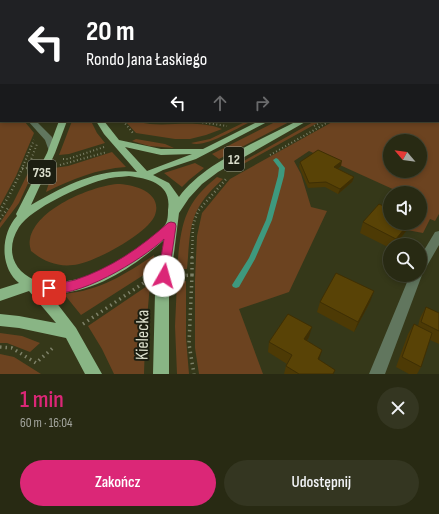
<!DOCTYPE html>
<html lang="pl">
<meta charset="utf-8">
<style>
:root{--surface:#282a13;--page:#343621;--text:#f1f3f6;--muted:#a5a7a0;--line:#444633;--accent:#db2777}
body{margin:0;font-family:"Sofia Sans Condensed",sans-serif;background:var(--page);color:var(--text);height:100vh;display:flex;flex-direction:column;font-size:15px;white-space:nowrap}
*{box-sizing:border-box;margin:0}
p{font-size:13px;color:var(--muted)}
.icon{flex:none;width:22px;height:22px;fill:none;stroke:currentColor;stroke-width:2;stroke-linecap:round;stroke-linejoin:round}
.map{position:relative;height:374px;overflow:hidden}
.panel{display:flex;flex-direction:column;background:var(--surface);flex:1}
.panel>*{flex:none}
.guide{position:absolute;left:0px;top:0px;width:439px;height:122px;box-shadow:0 2px 6px #0003,0 0 0 1px var(--line);background:#202124;color:#fff;overflow:hidden}
.needle{width:26px;rotate:299deg}
.buttons{position:absolute;left:383px;top:134px;display:grid;gap:8px}
.buttons a{display:grid;place-items:center;width:44px;height:44px;border-radius:50%;background:var(--surface);box-shadow:0 2px 6px #0003,0 0 0 1px var(--line);font-size:20px}
.pin{position:absolute;display:grid;place-items:center;width:34px;height:34px;color:#fff;margin:-17px;border-radius:8px;box-shadow:0 2px 6px #0006}
.me{position:absolute;width:44px;margin:-22px;rotate:7deg;stroke-linejoin:round;filter:drop-shadow(0 0 3px #0008)}
.turn{display:flex;align-items:center;gap:14px;height:84px;padding:0 20px;font-size:18px}
.turn .icon{width:52px;height:52px;stroke-width:2.5}
.turn b{display:block;font-size:28px;line-height:34px}
.lanes{display:flex;align-items:center;height:38px;padding:0 20px;background:#0003;justify-content:center;gap:20px;direction:ltr}
.lanes .off{opacity:.35}
.round{display:grid;place-items:center;flex:none;width:42px;height:42px;border-radius:21px;background:var(--page)}
.overview{display:flex;align-items:center;justify-content:space-between;height:68px;padding:0 20px}
h1{font-size:24px;font-weight:600;line-height:30px;color:var(--accent)}
.cta{display:flex;gap:8px;margin-top:auto;padding:8px 20px}
.cta a{flex:1;height:46px;border-radius:24px;background:var(--accent);color:#fff;font-size:16px;font-weight:600;line-height:46px;text-align:center}
.cta a+a{background:var(--page);color:var(--text)}
.map>svg:first-child{display:block}
.green{fill:#6c4320;fill-rule:evenodd}
.lines{fill:none;stroke-linecap:round;stroke-linejoin:round}
.stream{fill:#3e997e;fill-rule:evenodd}
.path-far3{stroke:#7e8168;stroke-width:1;stroke-dasharray:0.5 1.5;stroke-linecap:butt}
.path-far2{stroke:#7e8168;stroke-width:2;stroke-dasharray:1 2.5;stroke-linecap:butt}
.path-far1{stroke:#7e8168;stroke-width:2.5;stroke-dasharray:1 3;stroke-linecap:butt}
.path{stroke:#7e8168;stroke-width:3.5;stroke-dasharray:1.5 4;stroke-linecap:butt}
.minor{fill:#61765e;fill-rule:evenodd}
.major{fill:#89b585;fill-rule:evenodd}
.wall{fill:#4d3a05}
.shaded-wall{fill:#3e2f04}
.building{fill:#594306;stroke:#3e2f04}
.route{fill:#db2777;stroke:#8e194d}
.labels{text-anchor:middle;stroke-width:4;stroke-linejoin:round;paint-order:stroke}
.shield{fill:#1c1e11;stroke:#a2a494;stroke-width:1}
.shield-label{font-size:14px;font-weight:bold;fill:#dbdecc}
.near-street-label{font-size:18px;fill:#dbdecc;stroke:#1c1e11}
</style>
<div class="map">
<svg width="439" height="374" viewBox="0 0 439 374">
<rect width="100%" height="100%" fill="#353819"/>
<path class="green" d="M172 0H345L343 1Z
M0 119 1 121 25 122 34 133 16 176 0 206Z
M72 121H91L97 133 105 143 69 154 59 155Z
M125 121C134 121 141 123 150 124 173 126 199 120 222 129L206 135 190 139H175L136 133Z
M247 121H252C239 127 204 149 191 143L210 139Z
M277 121H291L219 159 212 154Z
M315 121H321L236 168 233 167Z
M334 121 439 122V214L435 221 430 219 423 233 407 230 393 223H420V193H396L397 191 309 151 294 161 301 174 311 207 327 211 289 292 239 309 263 374H199L195 348V280L197 236 202 213 230 179ZM390 141H420V171H390Z
M136 139 165 144 174 148 149 146 132 141Z
M112 152 126 167C97 169 72 179 46 192L54 168 68 166Z
M195 163 204 168 189 180 182 187 164 173Z
M35 168 19 203 0 228V223L13 203 30 169Z
M217 177 223 179C188 211 191 225 187 269H177C181 227 182 205 217 177Z
M117 184C133 184 163 192 155 215 149 233 92 264 73 265 57 267 43 261 31 251 30 247 29 243 30 239 36 209 89 187 117 184Z
M154 255 153 269 81 315 64 294C101 290 124 275 154 255Z
M186 281V338L189 374H177L175 326 177 282Z
M150 284 145 342 144 374H114L102 349 88 326Z
M0 333 22 336 40 343 30 352 7 343H0Z
M0 354 14 357 41 374H0Z"/>
<g class="lines">
<path class="stream" d="M333 0H337L336 1Z
M276 158 278 159 285 168 284 176 272 220 255 259 239 287 236 288 233 287 232 285 249 258 266 220 278 176 279 168 273 160Z"/>
<path class="path-far3" d="M427 0 433 1"/>
<path class="path-far2" d="M123 121 133 133
M143 121H172
M192 121 227 126
M314 126 323 121
M270 155 330 121
M63 159H68L104 147
M30 162 37 144
M60 165 107 152
M23 166 34 140"/>
<path class="path-far1" d="M22 169 31 167
M0 211 10 194 24 165
M0 219 8 208
M192 257 193 225 198 211 226 179"/>
<path class="path" d="M192 275 189 344 194 374
M181 276 192 275V256
M83 324 148 280
M0 347 12 348 36 363 55 346"/>
<path class="minor" d="M438 7H439V9H438Z
M0 34 1 35V39L0 38Z
M438 50H439V54H438Z
M0 70H1V74H0Z
M438 80H439V84H438Z
M0 88H1L0 94Z
M0 97H1V102H0Z
M0 114H1V118H0Z
M28 121H36L52 137 56 149 55 151H49L45 140Z
M439 231V245L424 271 421 273 422 275 385 374H369L410 275H420V257L435 232Z"/>
<path class="major" d="M54 0H58V1H54Z
M63 0H67V1H63Z
M439 22V26L438 27V23Z
M439 42V46L438 47V43Z
M59 121H67L55 153 31 205C62 187 100 167 137 172L104 134 96 121H104L119 140 161 149H203L259 121H269L196 159 163 170 153 175 169 183 179 197C203 163 261 140 297 121H307L218 172 202 184 189 198 179 213 169 293V374H153L155 293 164 240C134 267 90 296 49 293L76 328 102 374H85L66 338 19 328 0 326V314L19 316 56 323 29 291 0 301V289L19 283C0 268 0 235 17 216L16 214 47 153ZM125 147 161 155 192 154 147 171ZM129 176C150 179 172 184 168 210 168 214 168 221 165 225 152 244 96 276 73 280 63 282 51 285 40 282 14 274 4 251 19 227 32 208 80 186 102 180 111 177 120 177 129 176Z"/>
</g>
<path class="wall" d="M300 162 341 166 338 169 354 177 352 182 338 194 325 187 308 188 299 167Z
M363 222 407 230 395 245H390V248L360 233Z
M320 302H370L354 332 317 312Z
M426 307 439 313V344L430 340 421 367 417 374H409L396 367 408 334 414 324 418 326 420 318Z
M309 337 307 341 319 360 335 370 333 374H284L286 366 287 364 268 352 269 342Z"/>
<path class="shaded-wall" d="M9 0H25L26 1H5Z
M1 2V9L0 10V3Z
M342 161 341 166 333 173 334 167Z
M354 177 352 182 338 194 340 189Z
M409 223H410L407 230 395 245H394L396 239Z
M374 291 370 302 354 332 358 322Z
M312 327 309 337 302 349 304 339Z
M322 350 319 360 315 369 318 359Z"/>
<path class="building" d="M0 0H9L5 1H1V2L0 3Z
M158 0H192L200 1H155Z
M383 0H392L398 1H381Z
M318 150 342 161 334 167 354 177 340 189 326 182 309 183 300 162Z
M379 204 390 209V223H409L396 239 363 222Z
M336 273 374 291 358 322 320 302Z
M426 307 439 313V331L421 322Z
M288 314 312 327 304 339 322 350 318 359 335 370 333 374H299L286 366 292 355 269 342Z
M414 324 432 333 421 367 402 357Z"/>
<path class="route" d="M171 222 175 223 176 226 168 280 164 281 160 280 158 276 164 239C143 259 74 302 44 292L43 288 44 285C54 282 65 283 75 280 111 268 140 248 168 223Z"/>
<g class="labels">
<g class="shield">
<rect x="224" y="147" width="20" height="24" rx="3"/>
<rect x="28" y="160" width="28" height="24" rx="3"/>
</g>
<g class="shield-label">
<text x="234" y="164">12</text>
<text x="42" y="177">735</text>
</g>
<g class="near-street-label">
<text transform="translate(142 335) rotate(-89)" y="6">Kielecka</text>
</g>
</g>
</svg>
<div class="buttons">
<a><svg class="needle" viewBox="-14 -14 28 28"><path d="M0-13l5 13h-10z" fill="#e53935"/><path d="M0 13l5-13h-10z" fill="#a5a7a0"/></svg></a>
<a><svg class="icon" aria-label="sound" viewBox="0 0 24 24"><path d="M4 9h4l5-4v14l-5-4H4zM17 9q2 3 0 6"/></svg></a>
<a><svg class="icon" aria-label="search" viewBox="0 0 24 24"><circle cx="10" cy="10" r="6"/><path d="M15 15l6 6"/></svg></a>
</div>
<div class="pin" style="left:49px;top:288px;background:#d93025"><svg class="icon" aria-label="arrive" viewBox="0 0 24 24"><path d="M6 21V4h12l-3 4 3 4H6"/></svg></div>
<svg class="me" style="left:164px;top:276px" viewBox="-20 -20 40 40"><circle r="19" fill="#fff"/><path d="M0-13L10 11 0 6-10 11z" fill="#db2777"/></svg>
<div class="guide">
<div class="turn"><svg class="icon" aria-label="left" viewBox="0 0 24 24"><path d="M17 20v-9H6M10 6l-5 5 5 5"/></svg><div><b>20 m</b>Rondo Jana Łaskiego</div></div>
<div class="lanes"><svg class="icon" aria-label="left" viewBox="0 0 24 24"><path d="M17 20v-9H6M10 6l-5 5 5 5"/></svg><svg class="icon off" aria-label="ahead" viewBox="0 0 24 24"><path d="M12 20V5M6 11l6-6 6 6"/></svg><svg class="icon off" aria-label="right" viewBox="0 0 24 24"><path d="M7 20v-9h11M14 6l5 5-5 5"/></svg></div>
</div>
</div>
<section class="panel">
<div class="overview"><div><h1>1 min</h1><p>60 m · 16:04</p></div><a class="round"><svg class="icon" aria-label="close" viewBox="0 0 24 24"><path d="M6 6l12 12M18 6L6 18"/></svg></a></div>
<div class="cta"><a>Zakończ</a><a>Udostępnij</a></div>
</section>
